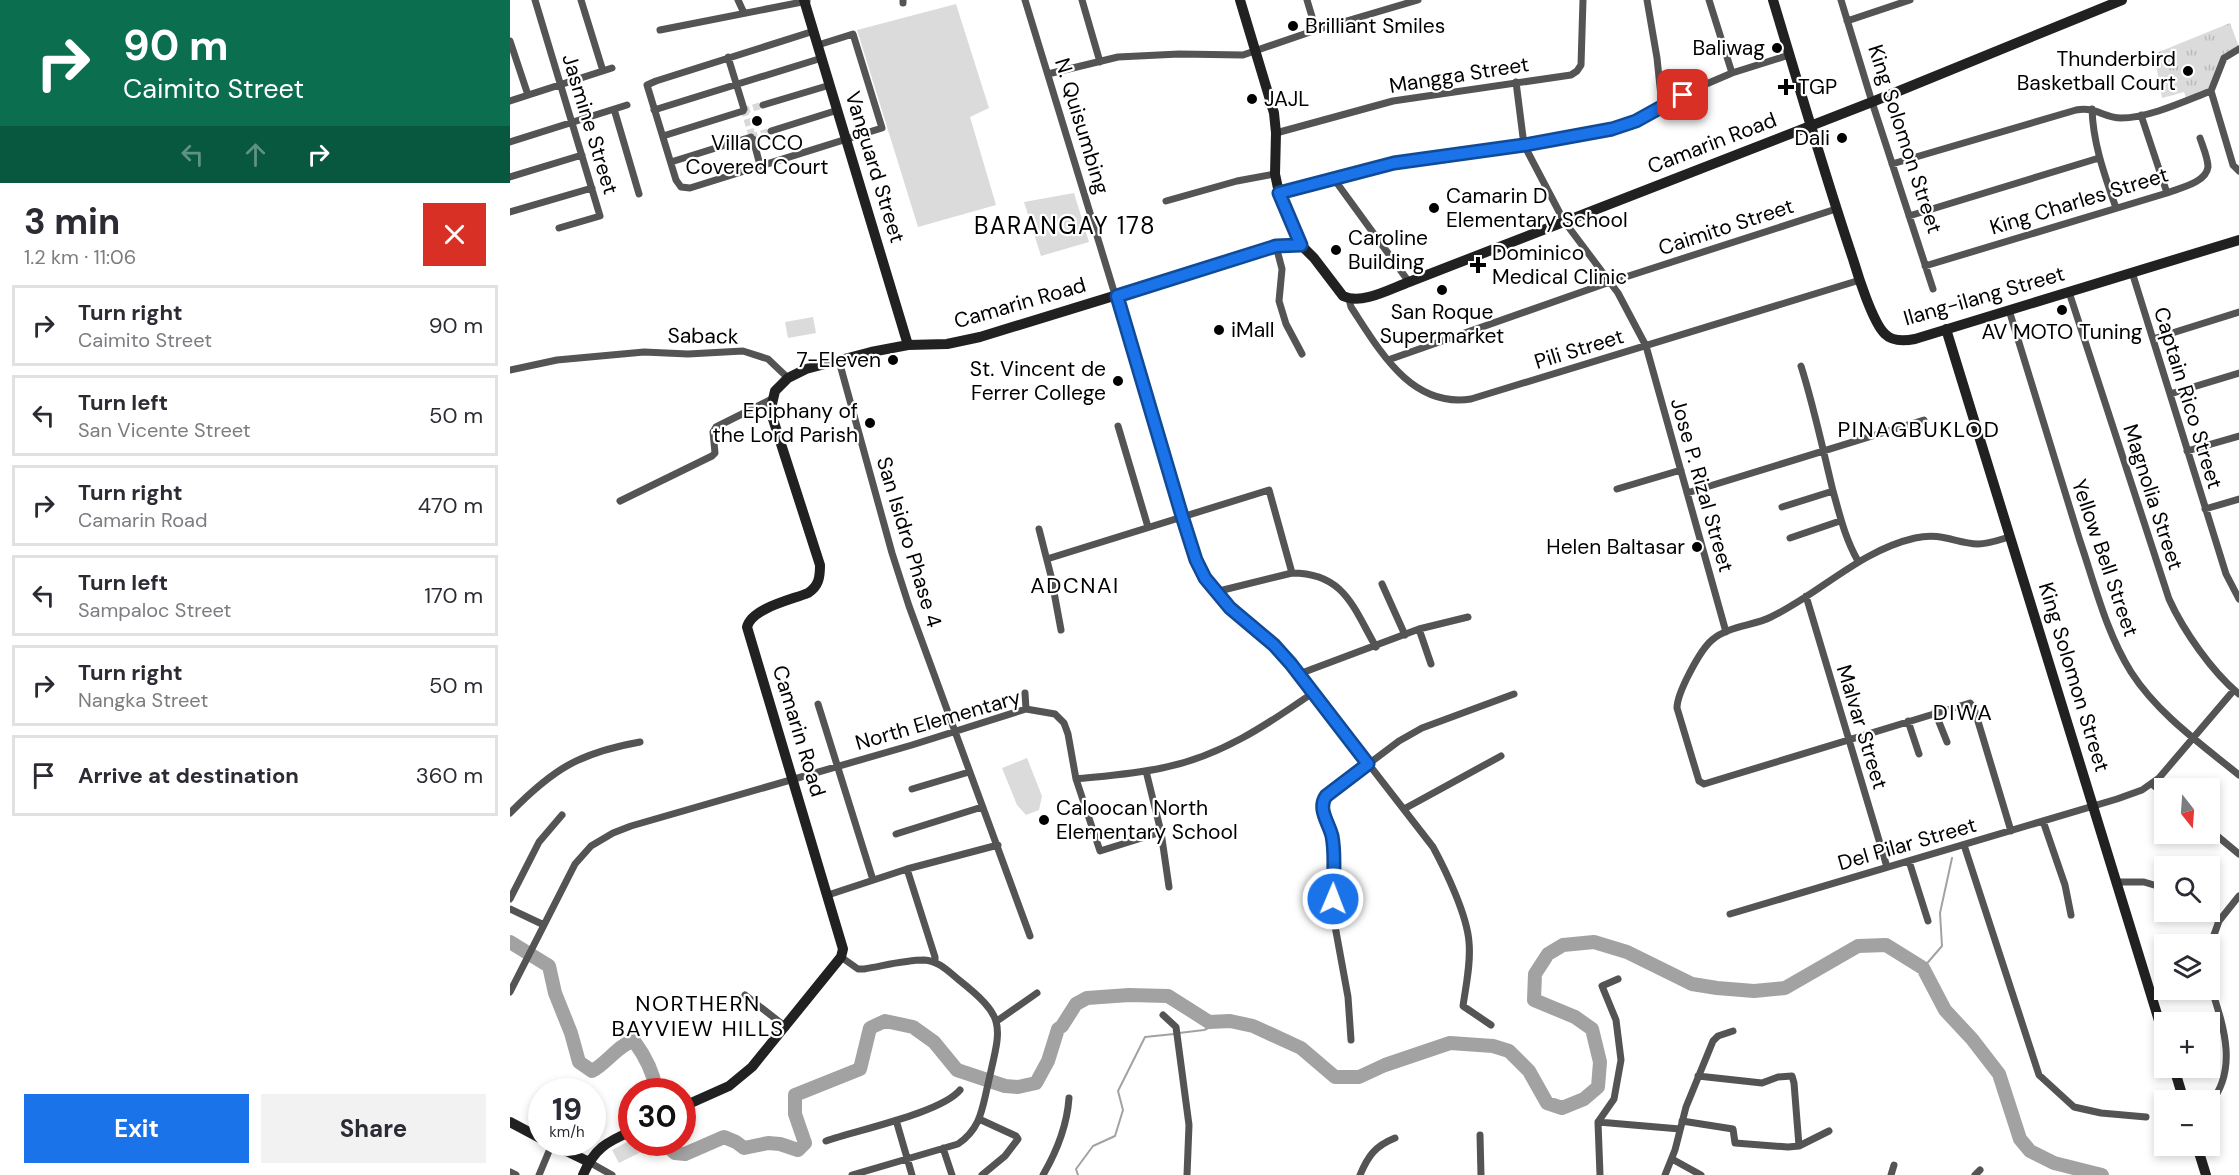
<!DOCTYPE html>
<meta charset="utf-8">
<style>
:root{--surface:#fff;--page:#f2f2f3;--text:#2b2b33;--muted:#7c7c81;--line:#e1e1e2;--accent:#1a73e8}
body{margin:0;font-family:"DM Sans",sans-serif;background:var(--page);color:var(--text);height:100vh;display:flex;flex-direction:column;font-size:22px;white-space:nowrap}
*{box-sizing:border-box;margin:0}
p{font-size:20px;color:var(--muted)}
.icon{flex:none;width:33px;height:33px;fill:none;stroke:currentColor;stroke-width:2;stroke-linecap:round;stroke-linejoin:round}
.map{position:relative;flex:1;overflow:hidden}
.sheet{display:flex;flex-direction:column;background:var(--surface);width:510px}
.sheet>*{flex:none}
.guide{background:#0b6e4f;color:#fff;overflow:hidden}
.needle{width:39px;rotate:163deg}
.buttons{position:absolute;left:1644px;top:778px;display:grid;gap:12px}
.buttons a{display:grid;place-items:center;width:66px;height:66px;border-radius:0px;background:var(--surface);box-shadow:0 3px 9px #0003;font-size:30px}
.speed{position:absolute;left:18px;top:1078px;display:flex;gap:12px;font-size:30px;font-weight:700;text-align:center}
.speed>*{display:grid;place-content:center;width:78px;height:78px;border-radius:50%;background:var(--surface);box-shadow:0 3px 9px #0003;line-height:1}
.speed small{font-size:15px;font-weight:400}
.speed .limit{border:9px solid #d22;background:#fff;color:#111}
.pin{position:absolute;display:grid;place-items:center;width:51px;height:51px;color:#fff;margin:-26px;border-radius:12px;box-shadow:0 3px 9px #0006}
.me{position:absolute;width:66px;margin:-33px;rotate:1deg;stroke-linejoin:round;filter:drop-shadow(0 0 4px #0008)}
.turn{display:flex;align-items:center;gap:21px;height:126px;padding:0 24px;font-size:27px}
.turn .icon{width:78px;height:78px;stroke-width:2.5}
.turn b{display:block;font-size:42px;line-height:51px}
.lanes{display:flex;align-items:center;height:57px;padding:0 24px;background:#0003;justify-content:center;gap:30px;direction:ltr}
.lanes .off{opacity:.35}
.round{display:grid;place-items:center;flex:none;width:63px;height:63px;border-radius:0px;background:var(--page)}
.overview{display:flex;align-items:center;justify-content:space-between;height:102px;padding:0 24px}
h1{font-size:36px;font-weight:700;line-height:45px}
.primary-button{display:flex;gap:12px;margin-top:auto;padding:12px 24px}
.primary-button a{flex:1;height:69px;border-radius:0px;background:var(--accent);color:#fff;font-size:24px;font-weight:700;line-height:69px;text-align:center}
.primary-button a+a{background:var(--page);color:var(--text)}
ul{padding:0;list-style:none}
li{display:flex;align-items:center;gap:18px;height:81px;margin:0 12px 9px;padding:0 12px;border:3px solid var(--line);border-radius:0px}
li div{flex:1}
li b{display:block;font-size:22px}
li em{font-style:normal}
main{display:flex;flex:1;min-height:0}
.map>svg:first-child{display:block}
.grass{fill:#dbdbdb}
.park{fill:url(#park-tufts)}
.lines{fill:none;stroke-linecap:round;stroke-linejoin:round}
.stream{stroke:#a2a2a2;stroke-width:2}
.river{stroke:#a2a2a2;stroke-width:14}
.street-tunnel{stroke:#d9d9d9;stroke-width:7;stroke-dasharray:7 3.5;stroke-linecap:butt}
.street{stroke:#545454;stroke-width:7}
.secondary{stroke:#212121;stroke-width:10}
.route-casing{stroke:#114b97;stroke-width:15}
.route{stroke:#1a73e8;stroke-width:10}
.poi-dot{fill:#000;stroke:#fff;stroke-width:2}
.labels{text-anchor:middle;stroke-width:4.5;stroke-linejoin:round;paint-order:stroke}
.poi-label{font-size:21px;fill:#000;stroke:#fff;text-anchor:start}
.street-label{font-size:21px;fill:#000;stroke:#fff}
.neighbourhood-label{font-size:22px;letter-spacing:1.5px;fill:#000;stroke:#fff}
.quarter-label{font-size:24px;letter-spacing:1.5px;fill:#000;stroke:#fff}
</style>
<main>
<section class="sheet">
<div class="guide">
<div class="turn"><svg class="icon" aria-label="right" viewBox="0 0 24 24"><path d="M7 20v-9h11M14 6l5 5-5 5"/></svg><div><b>90 m</b>Caimito Street</div></div>
<div class="lanes"><svg class="icon off" aria-label="left" viewBox="0 0 24 24"><path d="M17 20v-9H6M10 6l-5 5 5 5"/></svg><svg class="icon off" aria-label="ahead" viewBox="0 0 24 24"><path d="M12 20V5M6 11l6-6 6 6"/></svg><svg class="icon" aria-label="right" viewBox="0 0 24 24"><path d="M7 20v-9h11M14 6l5 5-5 5"/></svg></div>
</div>
<div class="overview"><div><h1>3 min</h1><p>1.2 km · 11:06</p></div><a class="round" style="background:#d93025;color:#fff"><svg class="icon" aria-label="close" viewBox="0 0 24 24"><path d="M6 6l12 12M18 6L6 18"/></svg></a></div>
<ul>
<li><svg class="icon" aria-label="right" viewBox="0 0 24 24"><path d="M7 20v-9h11M14 6l5 5-5 5"/></svg><div><b>Turn right</b><p>Caimito Street</p></div><em>90 m</em></li>
<li><svg class="icon" aria-label="left" viewBox="0 0 24 24"><path d="M17 20v-9H6M10 6l-5 5 5 5"/></svg><div><b>Turn left</b><p>San Vicente Street</p></div><em>50 m</em></li>
<li><svg class="icon" aria-label="right" viewBox="0 0 24 24"><path d="M7 20v-9h11M14 6l5 5-5 5"/></svg><div><b>Turn right</b><p>Camarin Road</p></div><em>470 m</em></li>
<li><svg class="icon" aria-label="left" viewBox="0 0 24 24"><path d="M17 20v-9H6M10 6l-5 5 5 5"/></svg><div><b>Turn left</b><p>Sampaloc Street</p></div><em>170 m</em></li>
<li><svg class="icon" aria-label="right" viewBox="0 0 24 24"><path d="M7 20v-9h11M14 6l5 5-5 5"/></svg><div><b>Turn right</b><p>Nangka Street</p></div><em>50 m</em></li>
<li><svg class="icon" aria-label="arrive" viewBox="0 0 24 24"><path d="M6 21V4h12l-3 4 3 4H6"/></svg><div><b>Arrive at destination</b></div><em>360 m</em></li>
</ul>
<div class="primary-button"><a>Exit</a><a>Share</a></div>
</section>
<div class="map">
<svg width="1729" height="1175" viewBox="0 0 1729 1175">
<defs>
<pattern id="park-tufts" width="24" height="20" patternUnits="userSpaceOnUse" patternTransform="scale(1.5)"><rect width="24" height="20" fill="#dbdbdb"/><path d="M3 7l-1-3M5 7V3M7 7l1-3M15 17l-1-3M17 17v-4M19 17l1-3" fill="none" stroke="#bababa"/></pattern>
</defs>
<rect width="100%" height="100%" fill="#fff"/>
<path class="grass" d="M446 4 479 108 460 117 486 205 408 227 347 30Z
M564 193 579 242 531 256 514 202Z
M303 317 306 333 278 338 275 322Z
M517 758 532 796 529 810 516 815 507 805 492 768Z
M121 1140 122 1143H137L139 1148 109 1163 102 1150Z"/>
<path class="park" d="M1720 23 1729 47 1714 53 1699 89 1676 98 1674 92 1652 98 1644 54Z"/>
<g class="lines">
<path class="stream" d="M1413 968 1432 946 1430 913 1442 858
M669 1033 694 1030 714 1021
M568 1175 566 1169 583 1146 605 1136 613 1110 608 1091 635 1037 664 1034"/>
<path class="river" d="M0 942 39 966 45 993 61 1033 69 1062 82 1071C96 1064 110 1043 124 1041 135 1056 143 1071 146 1089L144 1092
M154 1143 165 1153 175 1154 214 1137 226 1142 234 1148 258 1143 270 1144 288 1150 295 1143 285 1114V1095L350 1069 360 1028 375 1021 403 1027 424 1042 447 1070 495 1086 508 1087 526 1083 538 1061 548 1029 552 1026 566 1004 577 998 619 995 658 996 699 1022 720 1021 743 1026 791 1048 825 1077H849L875 1065 940 1043 983 1046 999 1051 1019 1071 1037 1103 1052 1108 1074 1099 1088 1087 1090 1062 1082 1029 1065 1017 1024 1000 1025 974 1038 954 1053 945 1084 942 1117 952 1182 984 1207 988 1244 991 1275 988 1348 946 1376 945 1413 968 1435 1010 1462 1039 1489 1074 1510 1139 1520 1151 1544 1163 1592 1175"/>
<path class="street-tunnel" d="M234 109 243 139
M233 111 253 105
M241 137 261 131"/>
<path class="street" d="M25 0 90 216 49 228
M71 0 93 71
M228 0 234 13
M393 0V3
M515 0 686 560C707 605 749 628 781 664L923 847C936 871 957 915 959 942 961 963 956 985 953 1006L981 1025
M572 0 590 62
M797 0 806 30
M1137 0 1147 58 1152 106
M1199 0 1222 73
M1331 0 1362 102 1423 289
M1337 21 1400 0
M150 30 297 1
M304 31 146 81 137 85 166 180 171 187 180 188 372 128 343 34 308 45
M0 41 18 95
M1729 49 1714 58 1701 91 1723 165 1729 171
M218 57 234 109
M538 74 608 57 669 54 733 55 806 30 908 0
M1006 82 1014 145 1054 221 1108 293 1136 346 1216 632
M0 101 102 68
M253 105 320 85
M104 109 129 194
M1582 109C1583 144 1595 176 1606 208
M144 110 312 58
M1631 115 1657 193
M261 131 328 110
M766 133 883 101 1061 75 1067 71 1071 65 1073 0
M153 136 233 111
M243 139 250 165
M0 142 117 105
M161 162 241 137
M1382 164 1566 110C1586 106 1593 118 1611 118 1639 118 1675 101 1701 91
M0 177 72 155
M824 179 899 282
M769 193 884 163 1014 145 1102 129 1126 121 1194 85 1222 73 1279 55
M656 201 727 181 765 174
M0 212 82 188
M1399 216 1589 158
M766 246 772 269 769 301 776 324 792 354
M1415 266 1657 193C1669 188 1696 183 1698 167 1698 158 1693 147 1690 138
M1622 272 1716 574 1729 599
M1559 292 1659 599C1673 630 1702 672 1729 694
M839 299 841 307C870 351 901 408 961 399L1350 280
M1499 310C1523 387 1546 464 1570 541 1585 585 1596 632 1621 672 1648 714 1691 744 1729 775
M1643 339 1729 312
M878 360 1100 282 1326 209
M329 361 382 553 399 606 520 936
M1291 366C1304 407 1313 450 1323 491 1330 516 1335 538 1348 561
M0 370 47 360 134 352 178 354 233 351 258 359 278 378
M1660 394 1729 373
M608 426 638 527
M1677 451 1729 436
M1107 489 1171 470
M1177 493 1414 420
M110 501 202 456 205 453 203 432 206 427 262 399
M1272 507 1323 491
M1695 509 1729 499
M529 529 541 576 551 630
M1499 537C1489 540 1478 544 1468 544 1445 543 1432 532 1405 538 1349 551 1311 593 1261 617 1243 626 1218 626 1202 640 1190 650 1167 693 1167 708L1189 781 1194 784 1460 703 1464 708 1501 831
M1280 538 1330 521
M537 559 759 490 782 573
M872 584 895 635
M705 592 782 573C834 573 843 607 866 647
M1296 596 1377 867
M909 629 921 664
M789 674 909 629 958 617
M515 693 516 709
M308 704 363 880
M1425 712 1437 742
M1398 721 1409 754
M636 771 651 832 659 887
M566 779C595 776 624 774 652 768 709 757 757 725 804 692
M1642 784 1654 794
M402 789 459 772
M894 809 991 756
M0 813C43 769 69 753 130 742
M1533 821 1555 885 1561 915
M1700 830 1729 854
M386 834 472 807
M1454 845 1529 1075 1564 1107 1591 1113 1636 1117
M1399 861 1418 921
M397 869 425 957V962
M1607 882H1634L1654 888
M318 895 397 869 488 845
M0 899 29 842 52 815
M0 909 34 925
M1695 912 1709 921
M1220 914 1607 799 1632 790 1649 778 1724 690
M1700 946 1709 921 1729 896
M331 957 348 969H354C373 966 394 960 414 960 429 961 438 971 449 980 498 1019 491 1025 478 1084 472 1109 471 1128 448 1144L342 1175
M1700 984C1713 1025 1729 1068 1700 1104
M0 992 65 864 81 846 103 833 121 826 402 745 516 709 545 714 554 723 558 734 566 779 590 851 651 832
M235 995 276 1027
M653 1015 666 1027 679 1125 677 1175
M487 1021 527 993
M841 1040 838 997 823 915V844L812 805 816 796 889 741 912 728 1004 694
M1188 1076 1252 1083 1268 1077 1282 1076 1284 1083 1289 1146
M469 1119 506 1136 508 1139 495 1156 472 1175
M386 1120 402 1175
M1172 1121 1223 1129 1225 1143 1278 1147 1289 1146 1319 1131
M1088 1122 1170 1129
M970 1135 971 1175
M316 1141C347 1130 431 1113 450 1090
M433 1148 442 1175
M1162 1159 1191 1175
M79 1162 102 1175
M0 1172 6 1175
M29 1175 42 1144
M533 1175C547 1151 557 1126 559 1098
M850 1175C858 1156 865 1146 885 1138
M1090 1175 1088 1122 1104 1099 1111 1060 1106 1020 1092 986 1108 979
M1155 1175 1165 1150 1176 1107 1203 1041 1208 1036 1223 1031
M1381 1175 1384 1165
M1465 1175 1470 1170"/>
<path class="secondary" d="M294 0 398 345
M730 0 764 113 766 133 765 174 769 193 791 245
M1263 0C1289 86 1314 173 1343 259 1348 276 1363 323 1375 334 1383 342 1395 341 1405 339L1729 240
M1436 329 1654 1037
M1664 1068 1674 1101
M172 1107 219 1086 242 1067 331 957 333 949 237 627C242 608 281 600 298 593 309 586 310 577 310 565L262 416 261 408 265 391 278 378 296 369 361 352 398 345 437 344 470 337 773 244 791 245 804 258 833 296C852 305 880 289 899 282L1362 102 1612 0
M0 1122 32 1139
M40 1143 79 1162
M1687 1146 1696 1175
M73 1175C84 1149 96 1142 122 1131"/>
</g>
<g class="lines">
<g class="route-casing">
<path id="route" d="M823 899C823 878 826 856 822 836 819 823 807 809 816 796L858 764 781 664 764 645 720 608 695 578 686 560 672 516 607 296 766 246 791 245 769 193 884 163 1014 145 1102 129 1126 121 1173 95"/>
</g>
<use href="#route" class="route"/>
</g>
<g class="poi-dot">
<circle cx="783" cy="26" r="6"/>
<circle cx="1267" cy="48" r="6"/>
<circle cx="1678" cy="71" r="6"/>
<path d="M1273 78h6v6h6v6h-6v6h-6v-6h-6v-6h6z"/>
<circle cx="742" cy="99" r="6"/>
<circle cx="247" cy="121" r="6"/>
<circle cx="1332" cy="138" r="6"/>
<circle cx="924" cy="208" r="6"/>
<circle cx="826" cy="250" r="6"/>
<path d="M965 256h6v6h6v6h-6v6h-6v-6h-6v-6h6z"/>
<circle cx="932" cy="290" r="6"/>
<circle cx="1552" cy="310" r="6"/>
<circle cx="709" cy="330" r="6"/>
<circle cx="383" cy="360" r="6"/>
<circle cx="608" cy="381" r="6"/>
<circle cx="360" cy="423" r="6"/>
<circle cx="1187" cy="547" r="6"/>
<circle cx="534" cy="820" r="6"/>
</g>
<g class="labels">
<g class="poi-label">
<text x="795" y="33">Brilliant Smiles</text>
<text x="1255" y="55" text-anchor="end">Baliwag</text>
<text x="1666" y="66" text-anchor="end">Thunderbird<tspan x="1666" dy="24">Basketball Court</tspan></text>
<text x="1288" y="94">TGP</text>
<text x="754" y="106">JAJL</text>
<text x="1320" y="145" text-anchor="end">Dali</text>
<text x="247" y="150" text-anchor="middle">Villa CCO<tspan x="247" dy="24">Covered Court</tspan></text>
<text x="936" y="203">Camarin D<tspan x="936" dy="24">Elementary School</tspan></text>
<text x="838" y="245">Caroline<tspan x="838" dy="24">Building</tspan></text>
<text x="982" y="260">Dominico<tspan x="982" dy="24">Medical Clinic</tspan></text>
<text x="932" y="319" text-anchor="middle">San Roque<tspan x="932" dy="24">Supermarket</tspan></text>
<text x="721" y="337">iMall</text>
<text x="1552" y="339" text-anchor="middle">AV MOTO Tuning</text>
<text x="371" y="367" text-anchor="end">7-Eleven</text>
<text x="596" y="376" text-anchor="end">St. Vincent de<tspan x="596" dy="24">Ferrer College</tspan></text>
<text x="348" y="418" text-anchor="end">Epiphany of<tspan x="348" dy="24">the Lord Parish</tspan></text>
<text x="1175" y="554" text-anchor="end">Helen Baltasar</text>
<text x="546" y="815">Caloocan North<tspan x="546" dy="24">Elementary School</tspan></text>
</g>
<g class="street-label">
<text transform="translate(949 75) rotate(-9)" y="7">Mangga Street</text>
<text transform="translate(80 124) rotate(73)" y="7">Jasmine Street</text>
<text transform="translate(572 126) rotate(73)" y="7">N. Quisumbing</text>
<text transform="translate(1395 139) rotate(72)" y="7">King Solomon Street</text>
<text transform="translate(1202 143) rotate(-21)" y="7">Camarin Road</text>
<text transform="translate(365 167) rotate(73)" y="7">Vanguard Street</text>
<text transform="translate(1569 201) rotate(-17)" y="7">King Charles Street</text>
<text transform="translate(1216 227) rotate(-18)" y="7">Caimito Street</text>
<text transform="translate(1474 296) rotate(-16)" y="7">Ilang-ilang Street</text>
<text transform="translate(510 303) rotate(-16)" y="7">Camarin Road</text>
<text transform="translate(193 336) rotate(1)" y="7">Saback</text>
<text transform="translate(1069 349) rotate(-17)" y="7">Pili Street</text>
<text transform="translate(1678 398) rotate(73)" y="7">Captain Rico Street</text>
<text transform="translate(1192 485) rotate(74)" y="7">Jose P. Rizal Street</text>
<text transform="translate(1643 497) rotate(72)" y="7">Magnolia Street</text>
<text transform="translate(399 542) rotate(73)" y="7">San Isidro Phase 4</text>
<text transform="translate(1595 558) rotate(71)" y="7">Yellow Bell Street</text>
<text transform="translate(1564 677) rotate(73)" y="7">King Solomon Street</text>
<text transform="translate(428 720) rotate(-16)" y="7">North Elementary</text>
<text transform="translate(1352 727) rotate(73)" y="7">Malvar Street</text>
<text transform="translate(289 731) rotate(73)" y="7">Camarin Road</text>
<text transform="translate(1397 844) rotate(-16)" y="7">Del Pilar Street</text>
</g>
<g class="neighbourhood-label">
<text x="1409" y="437">PINAGBUKLOD</text>
<text x="565" y="593">ADCNAI</text>
<text x="1453" y="720">DIWA</text>
<text x="188" y="1011">NORTHERN<tspan x="188" dy="25">BAYVIEW HILLS</tspan></text>
</g>
<g class="quarter-label">
<text x="555" y="234">BARANGAY 178</text>
</g>
</g>
</svg>
<div class="buttons">
<a><svg class="needle" viewBox="-14 -14 28 28"><path d="M0-13l5 13h-10z" fill="#e53935"/><path d="M0 13l5-13h-10z" fill="#7c7c81"/></svg></a>
<a><svg class="icon" aria-label="search" viewBox="0 0 24 24"><circle cx="10" cy="10" r="6"/><path d="M15 15l6 6"/></svg></a>
<a><svg class="icon" aria-label="layers" viewBox="0 0 24 24"><path d="M12 4l9 5-9 5-9-5zM3 14l9 5 9-5"/></svg></a>
<a>+</a>
<a>−</a>
</div>
<div class="speed"><div>19<small>km/h</small></div><div class="limit">30</div></div>
<div class="pin" style="left:1173px;top:95px;background:#d93025"><svg class="icon" aria-label="arrive" viewBox="0 0 24 24"><path d="M6 21V4h12l-3 4 3 4H6"/></svg></div>
<svg class="me" style="left:823px;top:899px" viewBox="-20 -20 40 40"><circle r="17" fill="#1a73e8" stroke="#fff" stroke-width="3"/><path d="M0-11L8 9 0 5-8 9z" fill="#fff"/></svg>
</div>
</main>
